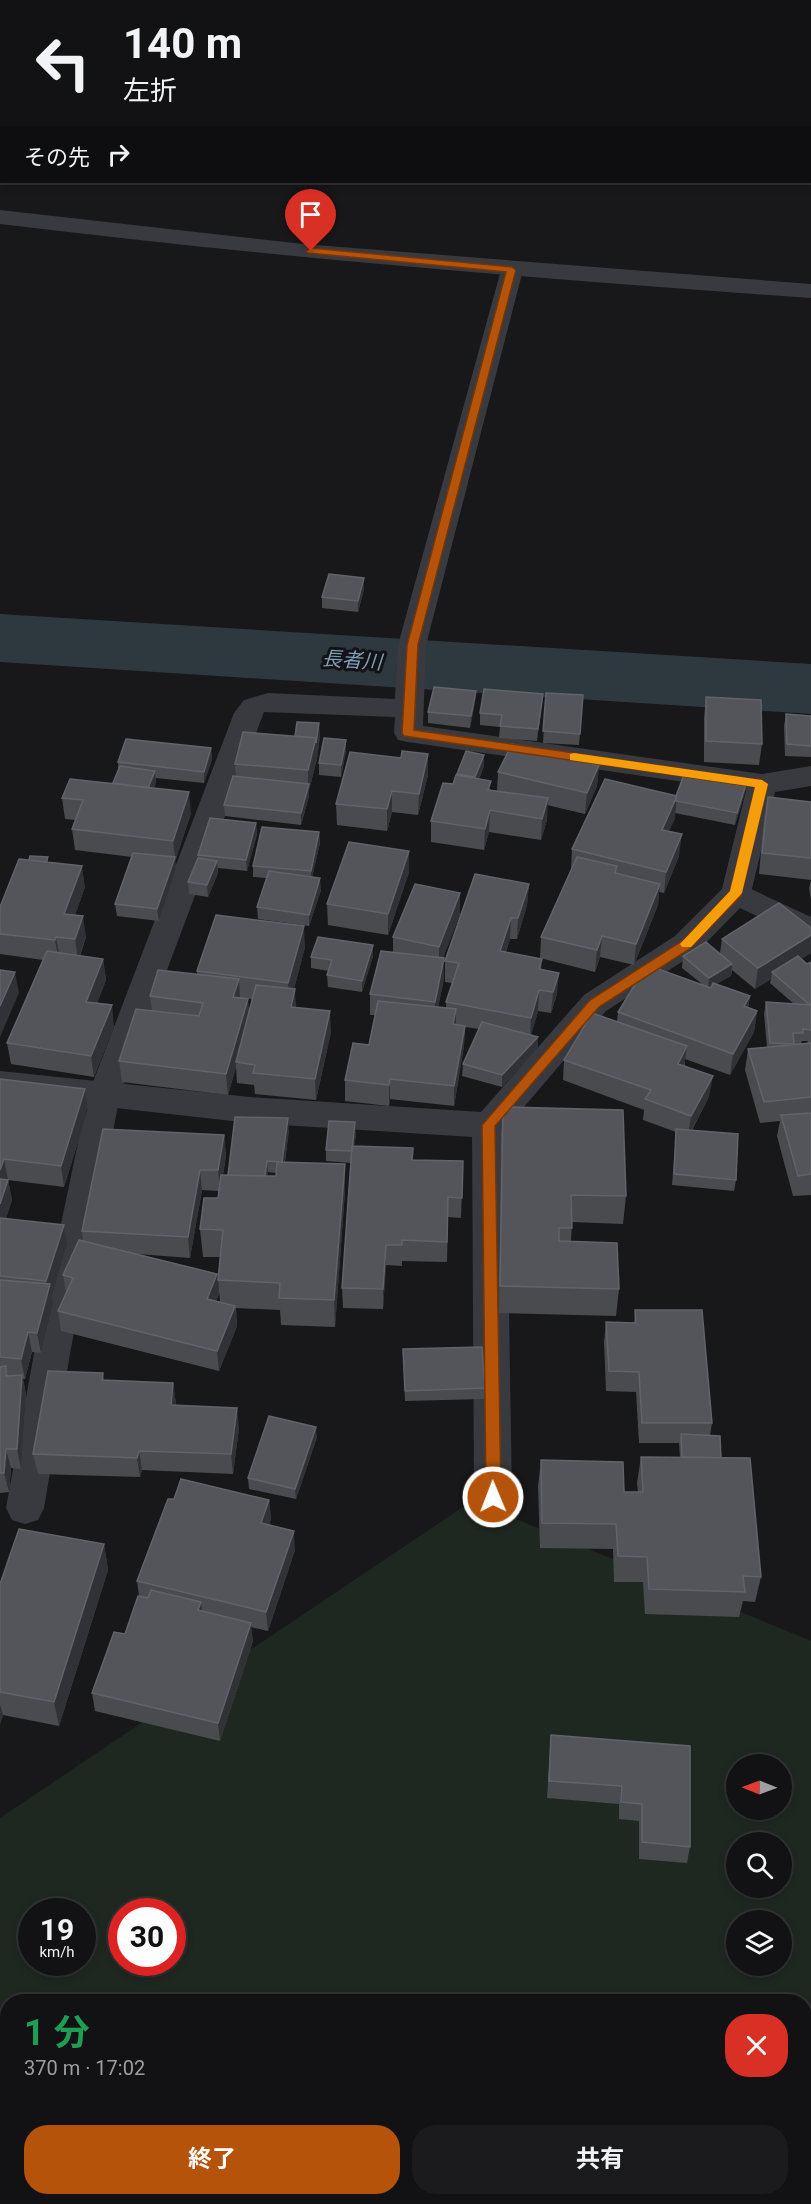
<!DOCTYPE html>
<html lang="ja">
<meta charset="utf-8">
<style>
:root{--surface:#121214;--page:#1b1b1d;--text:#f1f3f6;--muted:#9c9ea0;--line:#313234;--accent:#b45309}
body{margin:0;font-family:Roboto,"Noto Sans JP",sans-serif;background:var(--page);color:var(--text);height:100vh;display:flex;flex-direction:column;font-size:22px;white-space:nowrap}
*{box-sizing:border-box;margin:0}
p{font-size:20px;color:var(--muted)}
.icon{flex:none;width:33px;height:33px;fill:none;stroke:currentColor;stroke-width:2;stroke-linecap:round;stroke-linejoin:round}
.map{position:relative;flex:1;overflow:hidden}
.side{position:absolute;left:0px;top:1994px;width:812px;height:212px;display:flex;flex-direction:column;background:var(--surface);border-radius:24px 24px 0 0;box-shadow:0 3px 9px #0003,0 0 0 2px var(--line)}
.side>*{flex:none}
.top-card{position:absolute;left:0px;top:0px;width:812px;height:183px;box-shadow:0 3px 9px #0003,0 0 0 2px var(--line);background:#121214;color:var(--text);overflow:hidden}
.needle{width:39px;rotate:271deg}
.tools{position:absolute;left:726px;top:1754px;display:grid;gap:12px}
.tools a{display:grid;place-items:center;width:66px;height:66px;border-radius:50%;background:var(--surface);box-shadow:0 3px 9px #0003,0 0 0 2px var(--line);font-size:30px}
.speed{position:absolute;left:18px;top:1898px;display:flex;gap:12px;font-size:30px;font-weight:700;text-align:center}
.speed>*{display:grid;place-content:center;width:78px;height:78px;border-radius:50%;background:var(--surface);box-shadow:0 3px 9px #0003,0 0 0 2px var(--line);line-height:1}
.speed small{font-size:15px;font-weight:400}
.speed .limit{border:9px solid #d22;background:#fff;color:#111}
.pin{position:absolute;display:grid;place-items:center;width:51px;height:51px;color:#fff;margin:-62px -26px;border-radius:50% 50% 50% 0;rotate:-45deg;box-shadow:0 0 6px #0007}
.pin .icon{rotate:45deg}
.me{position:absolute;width:66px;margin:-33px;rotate:359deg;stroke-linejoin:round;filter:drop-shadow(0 0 4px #0008)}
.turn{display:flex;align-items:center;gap:21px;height:126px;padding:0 24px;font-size:27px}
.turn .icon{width:78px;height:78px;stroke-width:2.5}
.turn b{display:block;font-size:42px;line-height:51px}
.then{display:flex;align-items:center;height:57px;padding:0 24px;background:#0003;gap:12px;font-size:22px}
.round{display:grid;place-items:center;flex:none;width:63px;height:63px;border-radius:24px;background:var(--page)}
.headline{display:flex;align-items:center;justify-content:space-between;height:102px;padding:0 24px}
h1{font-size:36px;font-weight:700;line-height:45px;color:#1e9e55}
.primary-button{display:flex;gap:12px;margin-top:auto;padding:12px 24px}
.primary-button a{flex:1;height:69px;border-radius:24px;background:var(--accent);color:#fff;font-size:24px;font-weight:700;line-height:69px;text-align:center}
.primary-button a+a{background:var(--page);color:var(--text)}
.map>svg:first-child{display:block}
.green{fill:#1f2820;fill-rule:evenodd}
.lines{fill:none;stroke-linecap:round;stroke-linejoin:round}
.river{fill:#2d383f;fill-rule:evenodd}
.minor{fill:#383a3f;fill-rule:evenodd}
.tertiary{fill:#383a3f;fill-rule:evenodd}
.wall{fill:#494b4f;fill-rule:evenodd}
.shaded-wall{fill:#313235}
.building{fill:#54555b;stroke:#61636a;stroke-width:1.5}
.route{fill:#b45309;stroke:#753606;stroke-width:1.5}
.slow{fill:#f59e0b}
.labels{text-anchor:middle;stroke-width:6;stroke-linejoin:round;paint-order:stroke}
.water-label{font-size:20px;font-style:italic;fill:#7f9fb7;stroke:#131315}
</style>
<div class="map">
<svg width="811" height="2204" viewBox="0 0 811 2204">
<rect width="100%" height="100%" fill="#18181a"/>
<path class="green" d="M472 1501 811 1641V2204H0V1818ZM736 1764H782V1809H736ZM736 1842H782V1887H736ZM32 1911H82V1962H32ZM122 1911H172V1962H122ZM736 1920H782V1965H736ZM8 2001H804V2198H8Z"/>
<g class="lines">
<path class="river" d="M0 614 811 664V714L0 662Z"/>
<path class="minor" d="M512 263 520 265 523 270 426 645 423 726 762 774 811 766V786L775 792 751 893 747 900 736 904 725 900 721 893 746 791 408 742 398 740 394 733 395 717 264 712 120 1095 71 1348 44 1508 38 1520 25 1524 12 1520 6 1508 35 1348 88 1095 234 713 244 700 268 693 395 699 398 645 501 270 504 265Z
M489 1112 501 1116 506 1125 512 1497 506 1509 493 1513 480 1509 474 1497 472 1125 477 1116Z"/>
<path class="tertiary" d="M0 210 303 244 811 284V298C540 279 270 257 0 224Z
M736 882 811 917V941L740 908 697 952 606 1011 501 1134 489 1138 250 1123 0 1095V1071L250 1097 481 1112 584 995 675 936 725 886Z"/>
</g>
<path class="wall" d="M364 589 358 612 322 608V597Z
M476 691 475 702 470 728 428 723V712Z
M546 693 583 695 579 745 543 743Z
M543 694 537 741 499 738 500 727 480 725V713Z
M706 697 762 744 759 765 704 762V718Z
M786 714 811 716V757L785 756 784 726Z
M320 735 317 759 309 790V796L301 825 225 816 224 805 236 777 235 764 295 736Z
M346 740V751L341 777 319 775V763Z
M211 748 212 759 204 783 156 778V782L154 788 191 813 175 862 176 869 159 921 117 916 115 904 132 857 75 850 72 829 75 820 65 819 62 798 113 783 118 770V762Z
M428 754V775L418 815 392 812 387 831 337 825 336 804 401 758Z
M484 755V766L479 779 491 790 497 791 498 772 599 765 597 786 585 814 547 805V820L541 840 489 832 484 850 431 842V821L453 784 457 774Z
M746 784 744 796 735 825 675 813V818L669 831 679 856 664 893 659 892 658 905 634 965 600 957 595 972 540 958 541 937 571 870 572 849 676 796Z
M768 797 811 802V900L809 888 811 880 759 874 764 818Z
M256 823 257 834 247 871 218 868V873L208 897 189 894 188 882 198 858V855Z
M319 832 320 843 312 877 321 890 309 926 258 919 257 907 266 878 253 877V866Z
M409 851V872L388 935 328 925 327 904Z
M48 857V862L85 887 75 915 86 937 80 956 103 959 106 980 97 1003 114 1026 94 1077 11 1064 7 1043 43 960 0 954V907L29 860Z
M529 884 527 905 517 939H510L506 952 542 959 541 970 557 994 551 1013 538 1011 531 1035 538 1048 502 1087 462 1076 463 1064 479 1029 465 1027 464 1046 454 1106 390 1099 389 1106 345 1101V1080L369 1045 375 1015H370V994L393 952V937L460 893V914L443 958 444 979 438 1007 446 1008V1002L452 983 445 982V961Z
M811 928V953L801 959 807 964 811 962V1195L793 1196 777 1136 780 1121 760 1123 745 1070 748 1049 767 1047 764 1014 766 1002 794 1004 770 983 771 979 755 989 732 970 731 976 716 984 750 996 748 1008 757 1011 754 1032 730 1075 685 1059V1066L709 1097 692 1130 736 1180 734 1191 672 1185 676 1132 643 1120 644 1110 563 1080 564 1060 617 1022 618 1012 702 984 682 968 683 956 720 953 722 939ZM802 1041H808L807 1043 801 1044Z
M305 947 294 989 296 1007 331 1032 316 1100 255 1094 254 1085 237 1083 236 1067 228 1095 122 1082 119 1061 152 1011 150 996 197 974V971ZM240 998 252 999 249 1013 248 999Z
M373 956 362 992 328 987 327 975 329 971 311 968V957Z
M0 1079 85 1089 88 1110 64 1187 8 1180 12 1200 6 1218 67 1245 52 1296 53 1304 41 1353 32 1352 25 1379H23L26 1395 21 1469 11 1468 9 1492 0 1493Z
M503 1107 626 1196 623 1224 572 1222 571 1241 619 1289 616 1316 499 1313 501 1135Z
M289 1130 285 1162 345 1164V1191L335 1327 281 1325 280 1310 236 1308 237 1326 219 1371 61 1331 58 1311 66 1293 63 1275 83 1241 82 1231 224 1135 226 1156 223 1175H228ZM268 1172 276 1173V1176H267ZM202 1190 219 1191 218 1198 200 1229 203 1257H220L218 1280 220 1302 216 1301 219 1294 217 1274 137 1254 190 1258Z
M356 1134 354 1146 413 1148V1160L463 1161 461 1218 448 1217 447 1262 402 1261V1266L386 1265 383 1309 343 1308 342 1288 351 1163 326 1161V1150Z
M635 1310 712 1423 710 1435 721 1458 761 1577 755 1602 743 1601 739 1617 645 1614 643 1582H614L613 1549 540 1548 538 1486 541 1460 624 1492H638L637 1483 641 1457H680L679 1443H639L636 1392 606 1391 604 1342 606 1322 634 1323Z
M403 1349 485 1388 484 1399 405 1401Z
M103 1373 104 1380 173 1383 176 1405 239 1428 233 1474 142 1470 140 1477 38 1474 33 1454Z
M317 1437 296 1499 249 1489 248 1478Z
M174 1499 269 1500 271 1519 269 1525 295 1550 268 1631 251 1627 253 1641 220 1741 95 1711 92 1693 125 1634 139 1596 137 1581Z
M104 1544 108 1570 59 1726 3 1715 0 1724V1584Z
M551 1735 690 1746V1847L687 1863 639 1859V1821L619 1819V1804L547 1798Z"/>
<path class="shaded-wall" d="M364 578V589L358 612V601Z
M476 691 475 702 470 728 471 716Z
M543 694 542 705 537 741 538 729Z
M319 723 320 735 317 759 309 790V796L301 825V813L308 785V770Z
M346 740V751L341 777V765Z
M211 748 212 759 204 783V772Z
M428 754V775L418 815 419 794Z
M484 755V766L475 789V777Z
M599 765 597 786 585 814 587 793Z
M155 771 156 782 146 806 145 795Z
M746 784 744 796 735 825 737 813Z
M392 791V812L387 831V809Z
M189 792 191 813 175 862 176 869 159 921 157 909 175 857 173 841Z
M677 796 675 818 660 851 662 830Z
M548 798 547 820 541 840 542 819Z
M490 810 489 832 484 850 485 829Z
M256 823 257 834 247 871 246 860Z
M319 832 320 843 311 882V871Z
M682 834 679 856 664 893 666 872Z
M409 851V872L388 935V914Z
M217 861 218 873 208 897 207 885Z
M82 866 85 887 68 935 64 914Z
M320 878 321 890 309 926V915Z
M529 884 527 905 517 939 518 918Z
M660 884 658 905 634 965 636 944Z
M460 893V914L439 968V947Z
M83 916 86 937 78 960 75 939Z
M511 918 510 939 499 972 500 951Z
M304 926 305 947 290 1004 288 983Z
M811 935V953L776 975 772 972 771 979 755 989 758 968Z
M602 936 600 957 595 972 597 950Z
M56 937 60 958 59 962 55 940Z
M373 945V956L362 992V981Z
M444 958V979L435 1023V1002Z
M103 959 106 980 90 1023 86 1002Z
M732 964 731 976 708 989 709 978Z
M15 972 19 993 0 1037V1006Z
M559 973 557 994 551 1013 553 992Z
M239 979 240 1000 233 997Z
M295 989 296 1010 291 1007Z
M539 990 538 1011 530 1039 531 1018Z
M750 996 746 1017 744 1006Z
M248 999 249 1020 236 1062V1067L228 1095 226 1074Z
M112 1005 114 1026 94 1077 91 1056Z
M456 1009V1030L453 1024Z
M330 1011 331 1032 316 1100 315 1079Z
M757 1011 754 1032 730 1075 733 1054Z
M465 1026 464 1046 454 1106V1086Z
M538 1037V1048L502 1087V1075Z
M687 1046 684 1067 678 1064Z
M713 1076 709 1097 688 1136 691 1116Z
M390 1079V1099L389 1106V1085Z
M85 1089 88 1110 64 1187 61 1166Z
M288 1118 289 1130 283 1173 282 1162Z
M355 1122 356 1134 352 1163V1151Z
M224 1135 226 1156 220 1191 218 1170Z
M4 1159 8 1180 0 1182V1170Z
M267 1161 268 1172 266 1190 265 1178Z
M345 1164V1191L335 1327 334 1300Z
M200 1170 202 1190 190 1258 188 1237Z
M8 1180 12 1200 0 1237V1204Z
M64 1225 67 1245 52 1296 53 1304 41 1353 37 1333 48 1290 46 1281Z
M386 1245V1265L383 1309V1289Z
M217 1274 219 1294 209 1319 207 1299Z
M235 1306 237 1326 219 1371 217 1351Z
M28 1332 32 1352 25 1379 21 1359Z
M22 1375 26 1395 21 1469 17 1449Z
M173 1383 176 1403 174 1425 171 1405Z
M237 1408 239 1428 233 1474 231 1454Z
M316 1427 317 1437 296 1499 295 1489Z
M6 1449 11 1468 9 1492 4 1473Z
M139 1451 142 1470 140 1477 137 1458Z
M269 1500 271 1519 262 1542 261 1523Z
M294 1531 295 1550 268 1631 266 1612Z
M104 1544 108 1570 59 1726 54 1702Z
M201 1602 203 1620 198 1610Z
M251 1623 253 1641 220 1741 218 1723Z
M0 1705 3 1715 0 1724Z"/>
<path class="building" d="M329 574 364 578 358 601 322 597Z
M434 687 476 691 471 716 428 712Z
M484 689 543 694 538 729 500 726 502 715 480 713Z
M546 693 583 695 580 734 543 731Z
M706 697 761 700 762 744 706 741Z
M786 714 811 716V746L787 744Z
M297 722 319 723 316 743V738L295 736Z
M243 732 316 738 308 770 235 764Z
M324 738 346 740 341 765 319 763Z
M126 739 211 748 204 772 118 762Z
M512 744 599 765 587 793 498 772Z
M402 751 428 754 419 794 392 791 387 809 336 804 350 752 401 758Z
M466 751 484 755 475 777 457 774Z
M120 766 155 771 148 788 113 783Z
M685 772 746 784 737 813 676 801V796Z
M456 775 491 781 488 790 548 798 542 819 490 810 485 829 431 821 443 783 453 784Z
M233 776 309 784 301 813 224 805Z
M70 779 189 792 173 841 72 829 83 800 62 798Z
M605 779 677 796 662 830 682 834 666 872 572 849Z
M768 797 811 802V858L762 853Z
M210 818 256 823 246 860 198 855Z
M262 827 319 832 311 871 253 866Z
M349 842 409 851 388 914 327 904Z
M133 853 175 857 157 909 115 904Z
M30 856 48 857 46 862 29 860Z
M577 857 617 866 615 873 660 884 636 944 602 936 597 950 541 937Z
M198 858 217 861 207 885 188 882Z
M19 859 82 866 64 914 83 916 75 939 56 937 55 940 0 934V907Z
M269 871 320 878 309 915 257 907Z
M475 874 529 884 518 918H511L500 951 542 959 539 969 559 973 553 992 539 990 531 1018 446 1002 459 963 445 961Z
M415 884 460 893 439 947 393 937Z
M779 903 811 928V935L758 968 722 939Z
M216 915 304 926 288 983 197 971Z
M318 937 373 945 362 981 327 975 332 960 311 957Z
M706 942 732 964 709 978 683 956Z
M47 951 103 959 86 1002 112 1005 91 1056 7 1043Z
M381 951 444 958 435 1002 370 994Z
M798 956 807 964 811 962V1006L772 972Z
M647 965 711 988 713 983 750 996 744 1006 757 1011 733 1054 618 1012Z
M0 970 15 972 0 1006Z
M158 970 239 979 233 997 248 999 226 1074 119 1061 136 1009 199 1016 203 1003 150 996Z
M256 985 295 989 291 1007 330 1011 315 1079 253 1073 255 1065 236 1062Z
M378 1001 456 1009 453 1024 465 1026 454 1086 390 1079 389 1085 345 1080 353 1043 369 1045Z
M766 1002 811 1005V1030L803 1029V1033H793L794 1044 770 1043Z
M592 1013 687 1046 678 1064 713 1076 691 1116 645 1099 651 1090 564 1060Z
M482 1022 538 1037 502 1075 463 1064Z
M811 1043V1097L764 1102 748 1049Z
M0 1079 85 1089 61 1166 4 1159 0 1170Z
M503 1107 623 1110 626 1196 571 1195 572 1228H559V1241L617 1243 619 1289 500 1286Z
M811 1113V1174L798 1176 781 1115Z
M235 1117 288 1118 282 1162 267 1161 265 1176 228 1175Z
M329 1121 355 1122 352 1151 326 1150Z
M103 1129 224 1135 218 1170H200L188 1237 82 1231Z
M676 1129 738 1134 736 1180 674 1174Z
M352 1146 413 1148 412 1160 463 1161 462 1198 448 1197 447 1242 402 1240V1245H386L383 1289 342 1288Z
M277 1162 345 1164 334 1300 279 1298 280 1283 218 1280 223 1230 200 1229 204 1198H218L221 1175 276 1176Z
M0 1179 8 1180 0 1204Z
M0 1218 64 1225 46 1281 0 1276Z
M79 1240 217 1274 207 1299 235 1306 217 1351 58 1311 73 1278 63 1275Z
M0 1280 50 1284 37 1333 28 1332 21 1359 0 1357Z
M635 1310H702L712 1423H642L639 1372 609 1371 606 1322 636 1323Z
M482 1347 485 1388 405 1391 403 1349Z
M6 1366V1376L22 1375 17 1449H6L4 1473H0V1367Z
M48 1371 103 1373 102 1380 173 1383 171 1405 237 1408 231 1454 139 1451 137 1458 33 1454Z
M269 1416 316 1427 295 1489 248 1478Z
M681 1434 720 1436 721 1458 682 1457Z
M641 1457 750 1458 761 1577 743 1576 745 1592 649 1589 647 1557 618 1556 616 1524 542 1523 541 1460 623 1462 624 1492H643Z
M181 1479 269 1500 261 1523 294 1531 266 1612 137 1581 168 1499H174Z
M19 1529 104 1544 54 1702 0 1692V1584Z
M151 1590 201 1602 198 1610 251 1623 218 1723 92 1693 114 1632 125 1634 138 1596 148 1598Z
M551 1735 690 1746V1847L642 1842V1804L621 1802 622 1786 549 1781Z"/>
<path class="route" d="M311 248 512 267 516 270 418 645 414 730 762 780 768 784 741 896 691 948 599 1007 495 1126 501 1497 499 1502 493 1504 488 1502 486 1497 482 1125 590 1000 682 941 730 891 755 787 404 736 402 733 407 645 506 272 308 253 306 251Z"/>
<path class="slow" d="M574 753 762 780 768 784 742 893 691 947H682L680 944 730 891 755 787 570 760V754Z"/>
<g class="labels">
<g class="water-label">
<text transform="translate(352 660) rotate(4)" y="7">長者川</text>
</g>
</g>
</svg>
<div class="tools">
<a><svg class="needle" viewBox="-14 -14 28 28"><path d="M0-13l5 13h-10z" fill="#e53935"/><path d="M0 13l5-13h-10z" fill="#9c9ea0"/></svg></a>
<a><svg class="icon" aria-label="search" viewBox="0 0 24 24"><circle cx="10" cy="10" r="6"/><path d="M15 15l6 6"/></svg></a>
<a><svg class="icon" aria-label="layers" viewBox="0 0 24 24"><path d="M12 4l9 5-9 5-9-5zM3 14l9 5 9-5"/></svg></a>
</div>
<div class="speed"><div>19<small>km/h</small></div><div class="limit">30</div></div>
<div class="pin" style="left:311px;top:251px;background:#d93025"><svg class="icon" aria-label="arrive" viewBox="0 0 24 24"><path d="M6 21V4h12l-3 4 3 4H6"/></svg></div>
<svg class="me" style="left:493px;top:1497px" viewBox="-20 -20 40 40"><circle r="17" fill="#b45309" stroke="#fff" stroke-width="3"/><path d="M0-11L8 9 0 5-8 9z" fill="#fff"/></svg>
<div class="top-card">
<div class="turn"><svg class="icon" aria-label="left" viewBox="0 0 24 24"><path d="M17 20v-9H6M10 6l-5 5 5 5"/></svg><div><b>140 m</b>左折</div></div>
<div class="then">その先<svg class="icon" aria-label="right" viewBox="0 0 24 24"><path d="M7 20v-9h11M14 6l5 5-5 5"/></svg></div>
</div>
<section class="side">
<div class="headline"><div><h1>1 分</h1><p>370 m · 17:02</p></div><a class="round" style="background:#d93025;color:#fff"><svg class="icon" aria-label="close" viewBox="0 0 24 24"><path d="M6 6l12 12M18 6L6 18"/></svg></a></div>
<div class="primary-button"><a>終了</a><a>共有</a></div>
</section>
</div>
